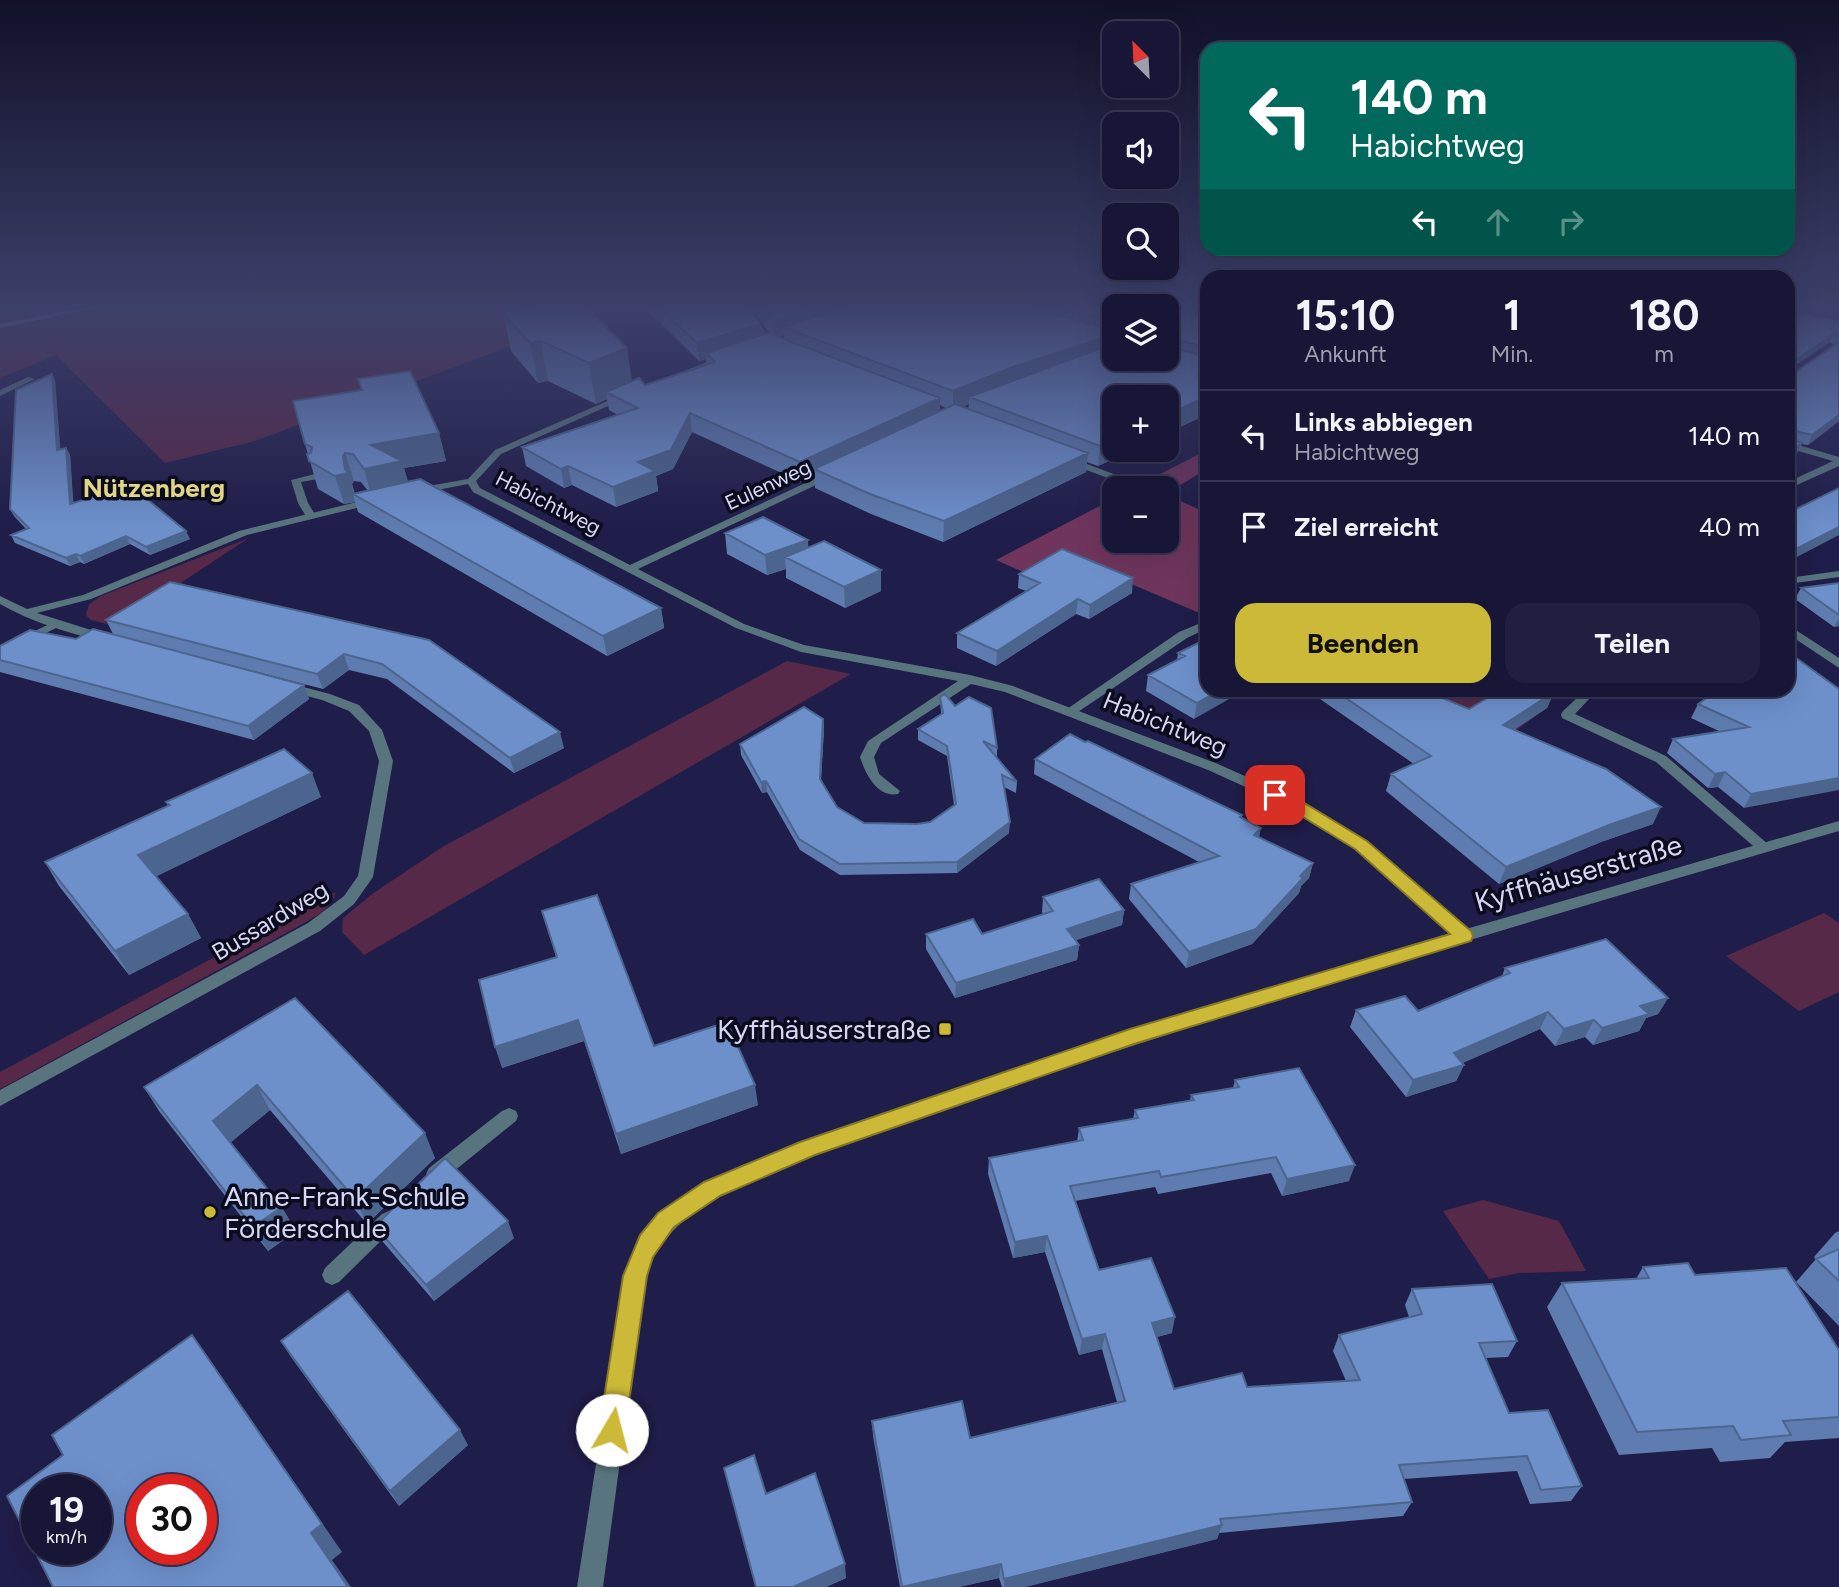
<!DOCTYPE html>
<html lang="de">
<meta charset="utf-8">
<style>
:root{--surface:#171637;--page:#201f3f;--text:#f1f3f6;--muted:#9e9fad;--line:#363552;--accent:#ccb938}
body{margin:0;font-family:Figtree,sans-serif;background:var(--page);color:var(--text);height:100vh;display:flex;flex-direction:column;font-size:26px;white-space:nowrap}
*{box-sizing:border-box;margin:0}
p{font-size:23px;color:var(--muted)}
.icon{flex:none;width:38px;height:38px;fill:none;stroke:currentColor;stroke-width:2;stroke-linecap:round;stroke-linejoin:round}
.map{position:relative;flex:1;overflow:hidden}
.panel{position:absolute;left:1200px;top:270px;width:595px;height:427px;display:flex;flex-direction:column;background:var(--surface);border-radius:21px;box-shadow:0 7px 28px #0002,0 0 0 2px var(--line)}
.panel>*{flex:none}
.hud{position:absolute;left:1200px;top:42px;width:595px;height:214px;border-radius:21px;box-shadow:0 7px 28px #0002,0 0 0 2px var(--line);background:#00695c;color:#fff;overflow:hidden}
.needle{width:46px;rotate:336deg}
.fabs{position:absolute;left:1102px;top:21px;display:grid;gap:14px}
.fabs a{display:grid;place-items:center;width:77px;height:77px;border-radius:14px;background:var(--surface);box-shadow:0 7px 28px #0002,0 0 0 2px var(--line);font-size:35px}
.speed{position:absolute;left:21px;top:1474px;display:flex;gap:14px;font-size:35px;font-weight:700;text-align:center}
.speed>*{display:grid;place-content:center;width:91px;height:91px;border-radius:50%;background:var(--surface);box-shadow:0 7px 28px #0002,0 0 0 2px var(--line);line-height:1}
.speed small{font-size:18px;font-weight:400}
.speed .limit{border:10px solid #d22;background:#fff;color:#111}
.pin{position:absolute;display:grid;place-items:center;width:60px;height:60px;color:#fff;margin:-30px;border-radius:14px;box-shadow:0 4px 10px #0006}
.me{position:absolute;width:77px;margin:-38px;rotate:8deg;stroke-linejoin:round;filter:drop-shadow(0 0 5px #0008)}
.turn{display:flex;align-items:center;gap:24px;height:147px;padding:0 35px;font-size:32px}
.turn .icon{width:91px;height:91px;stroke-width:2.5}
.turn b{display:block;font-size:49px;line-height:60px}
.lanes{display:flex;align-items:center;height:66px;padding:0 35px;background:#0003;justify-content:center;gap:35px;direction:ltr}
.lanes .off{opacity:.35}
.eta{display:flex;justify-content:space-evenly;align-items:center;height:119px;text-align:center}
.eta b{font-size:42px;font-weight:700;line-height:49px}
.primary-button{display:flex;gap:14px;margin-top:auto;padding:14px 35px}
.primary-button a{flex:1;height:80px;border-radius:21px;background:var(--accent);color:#111;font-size:28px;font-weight:700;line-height:80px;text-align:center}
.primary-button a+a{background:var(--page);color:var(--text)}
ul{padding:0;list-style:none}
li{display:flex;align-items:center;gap:21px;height:91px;padding:0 35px;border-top:2px solid var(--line)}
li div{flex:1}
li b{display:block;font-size:26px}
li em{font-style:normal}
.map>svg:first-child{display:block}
.green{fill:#552947}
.forest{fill:#6f355d}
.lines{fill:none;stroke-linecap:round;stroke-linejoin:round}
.stream{fill:#898cc0;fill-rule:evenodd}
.service{fill:#58747e;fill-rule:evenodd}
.minor{fill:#58747e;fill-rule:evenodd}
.wall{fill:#5e7caf;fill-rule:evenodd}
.shaded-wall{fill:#4c658e}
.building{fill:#6d90cb;stroke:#4c658e;stroke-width:2;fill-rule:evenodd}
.route{fill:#ccb938;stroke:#857824;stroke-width:2}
.poi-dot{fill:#ccb938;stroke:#0b0b1e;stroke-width:2.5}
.labels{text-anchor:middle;stroke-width:7;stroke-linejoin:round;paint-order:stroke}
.far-street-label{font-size:21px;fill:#d5d8f5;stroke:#0b0b1e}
.street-label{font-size:24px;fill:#d5d8f5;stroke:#0b0b1e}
.far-district-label{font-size:26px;font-weight:bold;fill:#e1d587;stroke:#0b0b1e}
.near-street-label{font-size:28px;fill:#d5d8f5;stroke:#0b0b1e}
.near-poi-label{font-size:28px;fill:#d5d8f5;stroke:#0b0b1e;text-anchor:end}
</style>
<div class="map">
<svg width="1839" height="1587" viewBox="0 0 1839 1587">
<rect width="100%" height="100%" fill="#1f1d49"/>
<path class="green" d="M0 306H618L255 441 165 463 56 355 0 378Z
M249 538 115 626 91 620 86 615 89 604 101 596Z
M787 661 851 674 364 955 342 932 343 918 372 894 444 846Z
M1400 690H1518L1509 696 1542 711 1509 736Z
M336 892C332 907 321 913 308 921L0 1089V1072Z
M1824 913 1839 923V992L1799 1011 1726 956Z
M1483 1200 1559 1221 1586 1271 1520 1273 1489 1279 1443 1211Z"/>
<path class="forest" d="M1207 450V469L1167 493V488H1133Z
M1167 495 1207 513V606L1197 612 1063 555 1028 574 996 560 1115 498V541H1167Z"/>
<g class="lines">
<path class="stream" d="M92 306H106L0 328V324Z"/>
<path class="service" d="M740 306H747L772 341 780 346V350C762 349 749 320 740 306Z
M1071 458 1135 482 1137 484 1129 486 1068 463V459Z
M315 474 318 475V479L301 482 308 503 316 516 311 519 307 518 298 503 291 480Z
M1839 571V577L1788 584V578Z
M1208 620V628L1187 638 1075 714H1065L1064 711 1179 632Z
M54 622 60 625 58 627 0 656V647Z
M1583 695 1589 699 1575 714 1666 756 1769 845 1771 848 1769 851H1759L1656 762 1562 718 1561 715 1562 712 1579 696Z
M509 1108 516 1111 518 1116 516 1121 443 1180 436 1182 429 1180 426 1174 429 1168 502 1111Z
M389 1211 396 1214 399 1220 396 1226 339 1282 332 1285 325 1282 322 1275 325 1268 382 1214Z"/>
<path class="minor" d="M722 356 729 358 671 381 664 379Z
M28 377 35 379 0 396V390Z
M621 395 628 397 501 454 476 481 480 488 630 565 829 472H835V476L638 569 744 624 804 645 970 675 1013 686 1218 764 1300 801 1366 842 1466 929 1839 821V831C1494 931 1151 1034 811 1155 746 1179 672 1206 645 1276L603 1587H577L625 1276C636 1247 649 1221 675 1203 714 1173 763 1156 809 1140 852 1125 896 1110 940 1096 1109 1039 1279 984 1451 933L1356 848 1290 807 1208 770 1005 692 971 684 881 743 874 757 879 774 900 791 898 794C877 798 865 773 860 757L868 741 958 681 801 652 736 628 473 492 468 484 417 494 412 491 417 488 468 479 495 450Z
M1788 442 1839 457V466L1788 489V482L1833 461 1788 448Z
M373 498 378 501 377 503 247 535 91 599 37 613 107 635V641H99C64 631 31 622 0 604V596L27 609 83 595 239 531Z
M1788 625 1839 658V668L1788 634Z
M288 683 330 694 359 705 382 730 393 761 373 877 354 904 320 931 0 1106V1090L308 923 344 896 358 876 379 761 369 731 349 711 322 700 284 690 282 687 284 684Z"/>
</g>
<path class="wall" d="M643 306H747L760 336 771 335 750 306H1075V310L1080 306H1115V359L1167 306H1208V414L1167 433V397L1115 450H1133L1098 466 1087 462 1086 472 943 542 871 514 815 488V475L801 482 692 432 673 469 656 476 658 491 616 507 572 485 564 488 526 466 522 447 618 415 609 410 607 399 596 404 548 381 538 383 511 351 503 313 632 381 645 385 707 364 706 359 699 361ZM784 335V340L777 337ZM969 404 968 409 962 407ZM940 405 946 408 940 411Z
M1788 311 1839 321V421L1808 445 1802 444 1797 453 1788 460ZM1830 342 1835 345 1794 373H1790V369Z
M52 374 55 380 60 449 66 448 70 455 73 503 190 539 150 555 130 544 84 564 80 562 70 566 15 543 11 535 26 529 14 516 10 509Z
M358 379 439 433 446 461 404 468 408 482 661 608 664 628 607 656 358 512 355 502 344 504 318 489 305 444 361 390ZM354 481 361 482 368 491 355 494 352 484Z
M1839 488 1791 560 1788 559V513Z
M725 533 809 547 881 570V591L845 608 786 578V569L767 575 727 554Z
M1019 574 1132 593 1089 619 1076 614 996 666 957 648V633L1026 591 1018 588Z
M1839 583V626L1834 627 1795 599 1801 588Z
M106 620 429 640 564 748 514 773 387 679 349 670 323 689 170 649 304 685 309 699 254 740 0 672V646L113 634Z
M1208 638V690L1194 719 1146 691 1148 675 1177 660 1178 653Z
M1839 689 1744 808 1718 787 1708 788 1667 753 1673 739 1721 732 1691 718 1698 704 1709 696 1694 690Z
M1307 690H1423L1469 709 1554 692 1547 708 1515 729 1653 824 1601 842 1499 884 1386 791 1391 774 1414 764Z
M940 697 955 706 997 748V758L1017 782 1016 793 1004 787 1009 833 957 873 840 875 800 850 767 792 762 793 741 755 740 744 823 719 824 730 821 781 837 807 864 823 917 824 930 822 954 805 947 756 918 740V729L941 714Z
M1085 742 1242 815V818L1259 837 1313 863 1309 878 1301 886 1299 893 1252 944 1186 968 1129 899 1131 884 1199 862 1034 774 1035 759Z
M321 797 156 876 188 914 201 938 129 975 59 886 45 862 168 806 166 802Z
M1043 897 1124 910 1122 925 1075 940 1079 945 1077 960 955 998 926 949V934H982L1043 914 1042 912Z
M542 911 654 1046 758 1105 621 1154 584 1041 502 1068 556 957Z
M1505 968 1668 998 1658 1014 1646 1018 1639 1031 1593 1045 1585 1037 1555 1046 1540 1029 1462 1063 1464 1065 1456 1081 1406 1097 1350 1027 1356 1010 1418 1011 1502 976Z
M295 998 435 1158 367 1224 270 1110 230 1143 296 1231 268 1251 159 1111 144 1087Z
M1235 1080 1349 1181 1282 1196 1271 1173 1158 1194 1155 1187 1075 1201 1099 1270 1172 1333 1157 1337 1174 1389 1247 1387 1346 1381 1333 1351 1339 1335 1409 1317 1405 1305 1412 1289 1517 1341 1508 1357 1485 1358 1509 1413 1582 1486 1571 1501 1530 1504 1517 1471 1404 1479 1412 1502 1403 1516 1219 1533 1217 1539 1025 1587H1002L999 1578 959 1587H900L873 1436 872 1421 970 1438 1117 1402 1102 1349 1079 1355 1045 1252 1013 1258 988 1174 989 1158 1077 1142 1079 1128 1133 1119 1135 1110 1190 1100 1191 1095 1233 1088Z
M375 1226 514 1238 434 1301 383 1242Z
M1839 1231V1326L1796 1282 1816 1259 1814 1257 1835 1233Z
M1643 1267 1695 1275 1839 1350V1438L1785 1442 1770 1458 1720 1462 1712 1448 1619 1455 1547 1307 1562 1283 1636 1279Z
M281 1341 468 1445 399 1506 291 1357Z
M724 1468 766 1494 846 1578 826 1587H756Z"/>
<path class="shaded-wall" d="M820 306H902L783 327 784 335 773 338 772 321Z
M1058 306H1075L1074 317 1056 323Z
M760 324 761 342 706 353V359L699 361 697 343Z
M1115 334V351L969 397V404L953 410V391L1013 367Z
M1834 334 1830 342 1788 370 1791 363Z
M541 341 548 381 538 383 530 343Z
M627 348 633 388 606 392 607 399 596 404 589 363Z
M52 374 55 380 61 457 57 450Z
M1208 396V414L1167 433V415Z
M940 398V416L814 469 815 475 801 482 800 462Z
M690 413 692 432 673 469 656 476 658 491 616 507 613 487Z
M1839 415V421L1808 445 1812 435Z
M439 433 446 461 404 468 410 489 372 498 364 469 371 445Z
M1115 439V450H1133L1098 466 1100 446Z
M1802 443 1797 453 1788 460V453Z
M66 448 70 455 74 511 70 504Z
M345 453 354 481 352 484 355 496 353 494 355 502 344 504 335 476 343 456Z
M1088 453 1086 472 943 542 944 521Z
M568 466 572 485 564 488 561 469Z
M1839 527V535L1791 560 1796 549Z
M186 531 190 539 150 555 146 547Z
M126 536 130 544 84 564 80 556Z
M808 540 809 561 785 557 786 569 767 575 765 555Z
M76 554 80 562 70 566 66 558Z
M881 570V591L845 608 844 587Z
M1133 578 1132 593 1089 619 1090 605Z
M1078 599 1076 614 996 666 997 651Z
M661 608 664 628 607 656 603 636Z
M1839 618V626L1834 627Z
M344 654 349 670 323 689 317 674Z
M304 685 309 699 254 740 248 726Z
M1220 690H1245L1194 719 1197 703Z
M1554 692 1547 708 1497 741 1503 725Z
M823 719 824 730 820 790V779Z
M560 732 564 748 514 773 510 758Z
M1725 772 1718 787 1708 788 1715 774Z
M312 773 321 797 151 879 138 855Z
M1839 778V790L1744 808 1751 794Z
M766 781 767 792 762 793 761 782Z
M1661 807 1653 824 1601 842 1499 884 1506 867 1609 825Z
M1010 822 1009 833 957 873V862Z
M1261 828 1258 843 1254 835Z
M1313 863 1309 878 1301 886 1299 893 1252 944 1186 968 1189 952 1300 876Z
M1124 910 1122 925 1065 944 1067 929Z
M188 914 201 938 129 975 115 951Z
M1079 945 1077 960 955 998 956 983Z
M1668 998 1658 1014 1646 1018 1639 1031 1593 1045 1602 1028 1640 1006Z
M1548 1012 1540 1029 1449 1069 1464 1065 1456 1081 1406 1097 1413 1080 1454 1053Z
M578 1020 584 1041 502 1068 495 1047Z
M1594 1020 1585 1037 1555 1046 1564 1029Z
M257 1085 270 1110 227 1145 213 1121Z
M755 1085 758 1105 621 1154 616 1134Z
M425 1133 435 1158 367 1224 355 1199Z
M1355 1165 1349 1181 1282 1196 1287 1179Z
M282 1207 296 1231 268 1251 253 1227Z
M508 1221 514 1238 434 1301 426 1285Z
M1047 1236 1045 1252 1013 1258 1015 1242Z
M1175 1317 1172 1333 1149 1339 1152 1323Z
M1105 1334 1102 1349 1079 1355 1082 1339Z
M192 1335 214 1366 342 1552 332 1560 351 1587H348L311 1533Z
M460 1430 468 1445 399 1506 390 1491Z
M1222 1525 1217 1539 1025 1587H1004V1579Z
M845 1564 846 1578 826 1587H793Z
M1001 1564 999 1578 959 1587H902Z"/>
<path class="building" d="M545 306H585L627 348 589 363 541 341 530 343 503 313Z
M658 306H747L760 324 697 343Z
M761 306H820L772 321Z
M860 306H1024L1115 330V334L1013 367 953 391 783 327 846 308Z
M1081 306H1115V321L1074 310Z
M1167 306H1208V348L1170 338 1167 339Z
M1788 311 1839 321V336L1834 334 1791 363 1790 373H1794L1839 342V415L1812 435 1791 430 1790 440 1802 443 1788 453Z
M768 333 940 398 800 462 690 413 671 450 638 462 655 471 613 487 568 466 561 469 522 447 638 408 606 392 639 378 645 385 715 362 706 353Z
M1115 343V359H1167V346L1208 357V396L1167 415V397H1115V439L1100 446 969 397Z
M410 371 439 433 371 445 402 461 364 469 353 454 345 453 343 456 345 469 348 473 335 476 309 461 307 454 311 453 312 447 305 444 293 401 362 390 358 379Z
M52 374 57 450 66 448 70 504 131 486 186 531 146 547 126 536 80 556 76 554 66 558 11 535 29 528 10 509 16 390Z
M955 404 1088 453 944 521 870 494 814 469Z
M420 479 661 608 603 636 353 494Z
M1839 488V527L1796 549 1788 546V513Z
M763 517 808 540 765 555 725 533Z
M824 541 881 570 844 587 785 557Z
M1062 549 1133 578 1090 605 1078 599 997 651 957 633 1040 583 1019 574Z
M170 582 429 640 560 732 510 758 382 664 344 654 317 674 106 620Z
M1839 583V615L1801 588Z
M93 629 304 685 248 726 0 660V646L30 630 76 639Z
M1208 638V690H1220L1197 703 1148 675 1185 656 1178 653Z
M1788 652 1839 689V778L1751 794 1725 772 1715 774 1673 739 1749 727 1698 704 1718 690H1788Z
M1334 690H1423L1469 709 1501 690H1552L1554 692 1503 725 1606 769 1661 807 1609 825 1506 867 1391 774 1431 756Z
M945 694 955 706 969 697 991 708 997 748 983 741 1017 782 1002 775 1010 822 957 862 840 864 799 839 766 781 761 782 740 744 804 707 823 719 820 779 837 807 864 823 917 824 930 822 956 804 947 746 918 729 943 713 940 697Z
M1070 734 1085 742 1088 741 1242 815 1240 817 1261 828 1254 835 1313 863 1300 876 1303 878 1256 929 1189 952 1131 884 1219 856 1035 759Z
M284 749 312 773 138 855 188 914 115 951 45 862 170 805 166 802Z
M1099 879 1124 910 1067 929 1079 945 956 983 926 934 973 919 982 934 1053 911 1043 897Z
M597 895 654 1046 727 1022 755 1085 616 1134 578 1020 495 1047 479 980 557 957 542 911Z
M1606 939 1668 998 1640 1006 1649 1014 1602 1028 1594 1020 1564 1029 1548 1012 1454 1053 1464 1065 1413 1080 1356 1010 1405 996 1418 1011 1510 973 1505 968Z
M295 998 425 1133 355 1199 257 1085 213 1121 282 1207 253 1227 144 1087Z
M1299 1068 1355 1165 1287 1179 1276 1157 1161 1177 1159 1171 1070 1186 1099 1270 1151 1258 1175 1317 1152 1323 1174 1389 1242 1373 1247 1387 1360 1380 1339 1335 1422 1314 1412 1289 1492 1284 1517 1341 1479 1343 1509 1413 1548 1410 1582 1486 1541 1490 1527 1456 1399 1465 1412 1502 1220 1519 1222 1525 1004 1579 1001 1564 902 1587 872 1421 962 1401 970 1438 1125 1401 1105 1334 1082 1339 1047 1236 1015 1242 989 1158 1083 1140 1079 1128 1138 1118 1135 1110 1194 1100 1191 1095 1239 1087 1235 1080Z
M445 1158 508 1221 426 1285 375 1226Z
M1839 1249V1281L1816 1259Z
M1688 1263 1695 1275 1786 1268 1839 1350V1417L1783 1421 1791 1435 1741 1440 1733 1426 1637 1432 1562 1283 1649 1278 1643 1267Z
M348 1291 460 1430 390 1491 281 1341Z
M192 1335 322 1524 311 1533 348 1587H53L7 1496 63 1455 52 1435ZM37 1489H96V1549H37ZM142 1489H201V1549H142Z
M754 1455 766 1494 815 1473 845 1564 793 1587H756L724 1468Z"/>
<linearGradient id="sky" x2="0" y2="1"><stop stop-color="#111028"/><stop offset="0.58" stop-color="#3c406a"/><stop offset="1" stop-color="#3c406a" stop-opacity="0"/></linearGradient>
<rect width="1839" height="528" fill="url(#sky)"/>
<path class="route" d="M1275 790 1301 801 1367 841 1471 931 1473 936 1471 941 1134 1044 815 1155 720 1196 674 1227 653 1257 647 1276 625 1430 621 1439 612 1443 603 1439 599 1430 623 1276 640 1235 658 1213 704 1182 800 1142 1130 1029 1450 934 1355 849 1267 795Z"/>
<g class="poi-dot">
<rect x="938" y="1022" width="14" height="14" rx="3.5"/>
<circle cx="210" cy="1212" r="7"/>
</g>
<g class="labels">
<g class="far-street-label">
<text transform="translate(768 485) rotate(-25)" y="7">Eulenweg</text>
<text transform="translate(548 503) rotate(27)" y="7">Habichtweg</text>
</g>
<g class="street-label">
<text transform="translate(1165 724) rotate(22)" y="8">Habichtweg</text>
<text transform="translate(270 921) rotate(-31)" y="8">Bussardweg</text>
</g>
<g class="far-district-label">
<text x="154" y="497">Nützenberg</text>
</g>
<g class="near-street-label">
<text transform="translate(1578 873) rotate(-16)" y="10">Kyffhäuserstraße</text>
</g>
<g class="near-poi-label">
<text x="931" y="1039">Kyffhäuserstraße</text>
<text x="224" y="1206" text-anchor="start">Anne-Frank-Schule<tspan x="224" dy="32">Förderschule</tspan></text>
</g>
</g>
</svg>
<div class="fabs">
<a><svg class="needle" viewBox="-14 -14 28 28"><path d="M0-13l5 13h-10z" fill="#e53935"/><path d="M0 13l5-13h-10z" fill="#9e9fad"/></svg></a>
<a><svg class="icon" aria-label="sound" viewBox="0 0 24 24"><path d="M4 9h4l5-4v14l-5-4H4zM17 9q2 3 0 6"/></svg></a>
<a><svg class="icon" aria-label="search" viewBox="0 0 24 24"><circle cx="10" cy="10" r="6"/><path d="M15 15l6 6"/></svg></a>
<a><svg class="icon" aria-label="layers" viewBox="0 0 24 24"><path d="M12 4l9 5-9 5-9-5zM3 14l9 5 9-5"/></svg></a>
<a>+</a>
<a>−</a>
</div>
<div class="speed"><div>19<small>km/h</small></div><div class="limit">30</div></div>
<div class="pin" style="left:1275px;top:795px;background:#d93025"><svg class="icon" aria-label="arrive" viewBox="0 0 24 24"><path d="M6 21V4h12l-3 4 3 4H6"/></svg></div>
<svg class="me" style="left:612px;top:1430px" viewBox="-20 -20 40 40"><circle r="19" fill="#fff"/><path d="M0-13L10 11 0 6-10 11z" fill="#ccb938"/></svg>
<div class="hud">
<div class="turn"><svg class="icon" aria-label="left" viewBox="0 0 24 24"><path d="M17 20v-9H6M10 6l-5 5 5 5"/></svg><div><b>140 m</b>Habichtweg</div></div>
<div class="lanes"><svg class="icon" aria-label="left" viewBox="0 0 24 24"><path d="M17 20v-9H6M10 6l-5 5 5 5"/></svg><svg class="icon off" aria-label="ahead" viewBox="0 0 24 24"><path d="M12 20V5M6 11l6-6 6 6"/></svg><svg class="icon off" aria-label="right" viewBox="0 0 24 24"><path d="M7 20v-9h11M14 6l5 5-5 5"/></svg></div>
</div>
<section class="panel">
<div class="eta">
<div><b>15:10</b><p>Ankunft</p></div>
<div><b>1</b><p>Min.</p></div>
<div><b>180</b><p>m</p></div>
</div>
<ul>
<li><svg class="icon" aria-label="left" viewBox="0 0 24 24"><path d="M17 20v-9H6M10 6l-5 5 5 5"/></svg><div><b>Links abbiegen</b><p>Habichtweg</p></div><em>140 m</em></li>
<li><svg class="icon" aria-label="arrive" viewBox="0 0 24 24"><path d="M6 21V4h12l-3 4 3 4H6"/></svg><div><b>Ziel erreicht</b></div><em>40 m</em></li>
</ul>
<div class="primary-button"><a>Beenden</a><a>Teilen</a></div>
</section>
</div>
